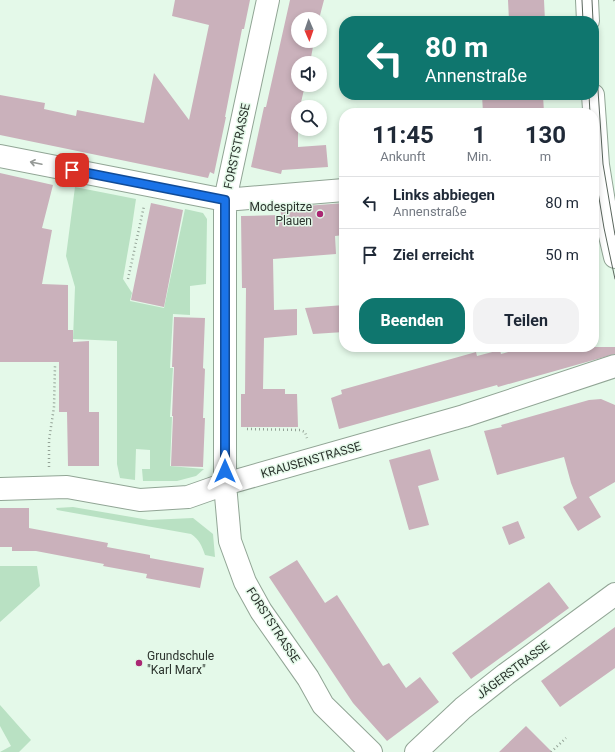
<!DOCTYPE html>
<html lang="de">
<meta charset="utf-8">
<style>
:root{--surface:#fff;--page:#f2f2f3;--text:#1f2937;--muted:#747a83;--line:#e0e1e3;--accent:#0f766e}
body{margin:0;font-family:Roboto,sans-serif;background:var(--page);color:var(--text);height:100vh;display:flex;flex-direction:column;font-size:15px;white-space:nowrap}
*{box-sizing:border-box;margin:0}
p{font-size:13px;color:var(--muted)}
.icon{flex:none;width:22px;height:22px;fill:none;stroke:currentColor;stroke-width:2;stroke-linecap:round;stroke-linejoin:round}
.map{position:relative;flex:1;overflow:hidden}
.drawer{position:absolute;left:339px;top:108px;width:260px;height:244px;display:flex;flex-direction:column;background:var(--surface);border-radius:16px;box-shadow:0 2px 6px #0003}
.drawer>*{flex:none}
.hud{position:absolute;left:339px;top:16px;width:260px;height:84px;border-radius:16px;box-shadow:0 2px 6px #0003;background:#0f766e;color:#fff;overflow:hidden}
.needle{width:26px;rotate:178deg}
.controls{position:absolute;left:291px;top:12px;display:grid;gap:8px}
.controls a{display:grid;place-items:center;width:36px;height:36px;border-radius:50%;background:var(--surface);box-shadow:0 2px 6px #0003;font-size:20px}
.pin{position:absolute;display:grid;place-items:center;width:34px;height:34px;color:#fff;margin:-17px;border-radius:8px;box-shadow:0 2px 6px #0006}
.me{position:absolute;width:44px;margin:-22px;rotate:0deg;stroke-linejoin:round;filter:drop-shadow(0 0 3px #0008)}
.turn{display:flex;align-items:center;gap:14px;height:84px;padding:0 20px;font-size:18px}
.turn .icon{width:52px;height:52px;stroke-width:2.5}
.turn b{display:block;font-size:28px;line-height:34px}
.eta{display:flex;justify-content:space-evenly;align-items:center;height:68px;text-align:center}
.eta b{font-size:24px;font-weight:700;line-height:28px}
.primary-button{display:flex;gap:8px;margin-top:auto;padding:8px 20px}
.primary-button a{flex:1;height:46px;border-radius:16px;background:var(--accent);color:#fff;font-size:16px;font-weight:700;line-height:46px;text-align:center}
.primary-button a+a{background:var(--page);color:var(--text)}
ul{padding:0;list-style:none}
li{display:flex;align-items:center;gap:12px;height:52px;padding:0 20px;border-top:1px solid var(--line)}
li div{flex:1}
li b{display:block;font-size:15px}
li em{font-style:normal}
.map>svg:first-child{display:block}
.green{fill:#b9e1c3}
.building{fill:#cab1bb}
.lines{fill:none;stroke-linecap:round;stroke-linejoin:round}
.minor-casing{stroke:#91a595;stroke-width:24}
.path{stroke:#94a397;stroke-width:2.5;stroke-dasharray:1 3;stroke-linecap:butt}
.minor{stroke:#fff;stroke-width:22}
.tram{stroke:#59655c;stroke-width:1}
.oneway{stroke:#959996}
.route-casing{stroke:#114b97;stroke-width:10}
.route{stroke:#1a73e8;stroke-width:7}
.poi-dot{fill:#aa2773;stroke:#e4f9e9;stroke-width:1.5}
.labels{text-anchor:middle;stroke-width:3;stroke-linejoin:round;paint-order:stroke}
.street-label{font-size:12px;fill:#2b332d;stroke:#e4f9e9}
.poi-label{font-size:12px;fill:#2b332d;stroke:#e4f9e9;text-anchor:end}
</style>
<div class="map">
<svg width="615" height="752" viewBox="0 0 615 752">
<rect width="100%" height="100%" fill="#e4f9e9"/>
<path class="green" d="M75 187 136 199 131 233 123 279 132 293 130 301 164 308 185 209 203 213 207 219 206 284 190 286V315L173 314 170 368H173L170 417H172L170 466 204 469 196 476 177 481H143L142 469H150V450L136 449 135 480 120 478 117 464V341L73 339 75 287 66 256Z
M73 507 149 520 193 518 213 534 215 557 205 555C202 546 199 539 191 534L57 510 56 508Z
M0 566H37L40 586 0 622Z
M0 705 31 740 19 752H0L11 746 0 726Z"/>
<path class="building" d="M175 0H250L244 29H242L225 117H226L214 174 210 172 208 178 0 135V95L45 103 44 109 76 116 77 110 144 123 154 73 189 120 209 25 172 16Z
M290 0H324L319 19H298V41H314L310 63H298V85H305L300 107H298V147L326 145 328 167 282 170 281 174 251 167 264 107H266Z
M508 0H544L545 21H509Z
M482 95H543L544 113H483Z
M0 173 53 185 42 228 52 230 42 284 68 285V330H73V342L89 341V412H99V466H68L67 412H59V362H0Z
M151 203 183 210 164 307 131 300Z
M344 203V235L335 236 336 254 273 259 274 310 297 309V335L264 338 263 389H285V394H297L298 427H241V394H245L246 288H242L241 216 281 215 280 208Z
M344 305V332L313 334 305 308Z
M174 317 205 318 203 368 205 369 203 418H205L203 467 171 466 173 416H172L174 367H172Z
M526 347H615V354L498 387 497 385 339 429 331 398 342 394 341 390 476 352 477 356 500 350 501 354Z
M601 399 615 405V482L589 497 601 517 578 531 563 507 577 498 571 483 564 457 497 475 484 431 502 427 501 425 589 400Z
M430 449 439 480 418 486 429 525 409 530 389 460Z
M0 508H29V528L108 543 107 547 150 555V558L204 568 200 588 146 578 147 574 103 566 104 564 36 551H12V547H0Z
M518 521 525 538 509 545 502 527Z
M297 560 325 603 337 595 383 666 389 663 406 688 420 677 439 702 387 741 353 703 269 577Z
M549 582 569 608 471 679 452 653Z
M615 627V668L560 707 541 681Z
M526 726 552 752H499Z"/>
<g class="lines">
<g class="minor-casing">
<path id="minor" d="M268 0 225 200V484L230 541 245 582 261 611 308 678 323 705 371 752
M587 0 588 21
M593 95 598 165 608 227 615 257
M0 156 225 200 344 190
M0 489 67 487 140 500 188 497 225 484 464 416 615 366
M416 752 463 708 506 674 615 594"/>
</g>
<path class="path" d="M614 0 615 2
M128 279 144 206
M247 429 300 430 305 432 307 438
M49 467V440L54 407 55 366
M551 752 566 738"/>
<use href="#minor" class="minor"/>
<path class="tram" d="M582 0 583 21
M592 0 593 21
M594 31 603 164 615 235
M589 95 590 113
M594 168 604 228 615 279"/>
</g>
<defs><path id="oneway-shaft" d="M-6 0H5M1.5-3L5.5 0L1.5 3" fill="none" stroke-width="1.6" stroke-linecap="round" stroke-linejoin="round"/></defs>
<use class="oneway" href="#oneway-shaft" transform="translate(36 163) rotate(-168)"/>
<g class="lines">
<g class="route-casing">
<path id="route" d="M72 170 225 200V471"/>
</g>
<use href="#route" class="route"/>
</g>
<g class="poi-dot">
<circle cx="320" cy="214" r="4"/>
<circle cx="139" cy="663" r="4"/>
</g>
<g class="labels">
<g class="street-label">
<text transform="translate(237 146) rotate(-78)" y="4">FORSTSTRASSE</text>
<text transform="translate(311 460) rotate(-16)" y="4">KRAUSENSTRASSE</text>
<text transform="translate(273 625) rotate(57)" y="4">FORSTSTRASSE</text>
<text transform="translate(513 670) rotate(-37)" y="4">JÄGERSTRASSE</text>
</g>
<g class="poi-label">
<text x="312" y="211">Modespitze<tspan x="312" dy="14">Plauen</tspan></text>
<text x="147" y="660" text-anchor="start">Grundschule<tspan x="147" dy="14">"Karl Marx"</tspan></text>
</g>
</g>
</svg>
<div class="controls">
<a><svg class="needle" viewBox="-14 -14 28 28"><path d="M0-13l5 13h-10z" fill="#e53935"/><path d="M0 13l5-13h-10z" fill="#747a83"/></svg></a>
<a><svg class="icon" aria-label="sound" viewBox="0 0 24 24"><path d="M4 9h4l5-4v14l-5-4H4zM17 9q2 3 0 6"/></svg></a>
<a><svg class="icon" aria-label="search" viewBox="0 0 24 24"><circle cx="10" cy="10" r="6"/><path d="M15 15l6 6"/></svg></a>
</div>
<div class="pin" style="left:72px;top:170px;background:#d93025"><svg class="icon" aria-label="arrive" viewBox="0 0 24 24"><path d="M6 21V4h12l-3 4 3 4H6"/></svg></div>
<svg class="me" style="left:225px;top:471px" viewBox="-20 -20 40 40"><path d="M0-17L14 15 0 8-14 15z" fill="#1a73e8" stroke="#fff" stroke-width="4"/></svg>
<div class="hud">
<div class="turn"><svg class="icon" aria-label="left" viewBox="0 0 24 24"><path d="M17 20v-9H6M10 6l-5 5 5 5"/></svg><div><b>80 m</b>Annenstraße</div></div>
</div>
<section class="drawer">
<div class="eta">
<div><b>11:45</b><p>Ankunft</p></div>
<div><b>1</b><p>Min.</p></div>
<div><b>130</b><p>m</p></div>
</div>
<ul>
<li><svg class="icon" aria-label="left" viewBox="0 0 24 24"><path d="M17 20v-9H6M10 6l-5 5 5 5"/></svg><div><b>Links abbiegen</b><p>Annenstraße</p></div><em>80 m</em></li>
<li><svg class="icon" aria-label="arrive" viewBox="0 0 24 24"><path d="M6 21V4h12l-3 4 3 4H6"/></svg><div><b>Ziel erreicht</b></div><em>50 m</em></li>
</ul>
<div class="primary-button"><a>Beenden</a><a>Teilen</a></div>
</section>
</div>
